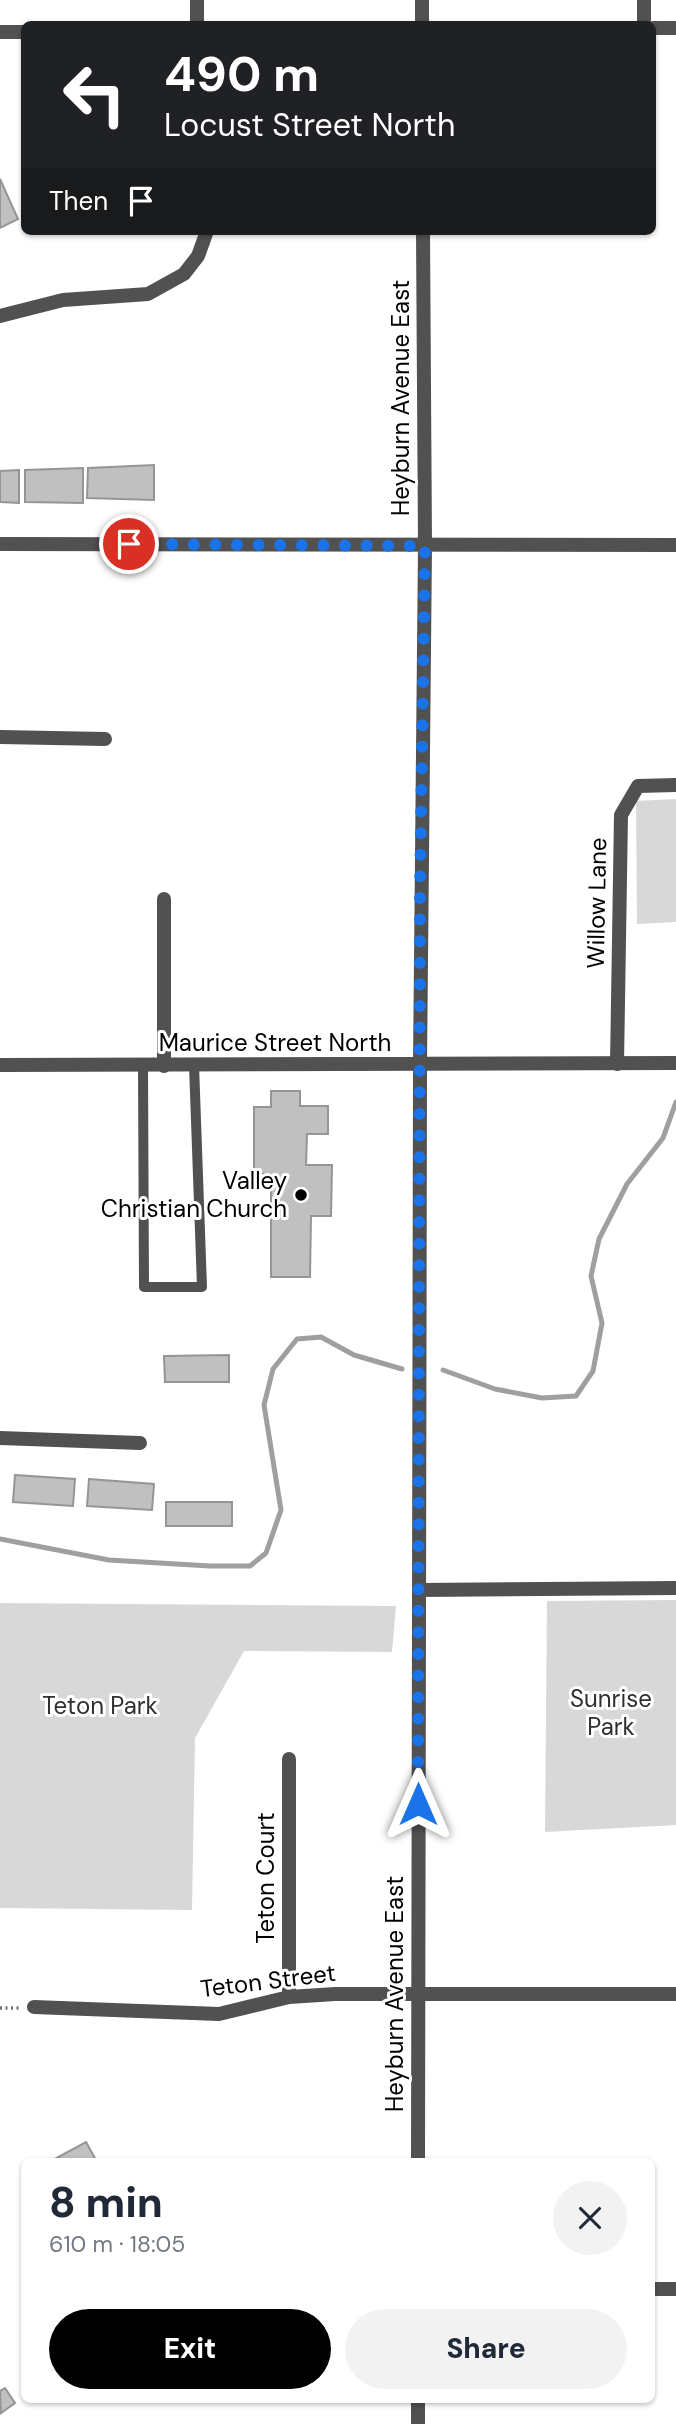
<!DOCTYPE html>
<meta charset="utf-8">
<style>
:root{--surface:#fff;--page:#f2f2f3;--text:#1f2937;--muted:#747a83;--accent:#000}
body{margin:0;font-family:"DM Sans",sans-serif;background:var(--page);color:var(--text);height:100vh;display:flex;flex-direction:column;font-size:26px;white-space:nowrap}
*{box-sizing:border-box;margin:0}
p{font-size:23px;color:var(--muted)}
.icon{flex:none;width:38px;height:38px;fill:none;stroke:currentColor;stroke-width:2;stroke-linecap:round;stroke-linejoin:round}
.map{position:relative;flex:1;overflow:hidden}
.drawer{position:absolute;left:21px;top:2158px;width:634px;height:245px;display:flex;flex-direction:column;background:var(--surface);border-radius:10px;box-shadow:0 2px 5px #0004}
.drawer>*{flex:none}
.top-card{position:absolute;left:21px;top:21px;width:635px;height:214px;border-radius:10px;box-shadow:0 2px 5px #0004;background:#202124;color:#fff;overflow:hidden}
.pin{position:absolute;display:grid;place-items:center;width:60px;height:60px;color:#fff;margin:-30px;border:4px solid #fff;border-radius:50%;box-shadow:0 2px 7px #0007}
.me{position:absolute;width:77px;margin:-38px;rotate:0deg;stroke-linejoin:round;filter:drop-shadow(0 0 5px #0008)}
.turn{display:flex;align-items:center;gap:24px;height:147px;padding:0 28px;font-size:32px}
.turn .icon{width:91px;height:91px;stroke-width:2.5}
.turn b{display:block;font-size:49px;line-height:60px}
.then{display:flex;align-items:center;height:66px;padding:0 28px;background:#0003;gap:14px;font-size:26px}
.round{display:grid;place-items:center;flex:none;width:74px;height:74px;border-radius:37px;background:var(--page)}
.head{display:flex;align-items:center;justify-content:space-between;height:119px;padding:0 28px}
h1{font-size:42px;font-weight:800;line-height:52px}
.button{display:flex;gap:14px;margin-top:auto;padding:14px 28px}
.button a{flex:1;height:80px;border-radius:42px;background:var(--accent);color:#fff;font-size:28px;font-weight:800;line-height:80px;text-align:center}
.button a+a{background:var(--page);color:var(--text)}
.map>svg:first-child{display:block}
.green{fill:#d8d8d8}
.lines{fill:none;stroke-linecap:round;stroke-linejoin:round}
.stream{stroke:#9f9f9f;stroke-width:5}
.building{fill:#c0c0c0;stroke:#959595;stroke-width:2}
.path{stroke:#737373;stroke-width:3.5;stroke-dasharray:2 3.5;stroke-linecap:butt}
.service{stroke:#515151;stroke-width:10}
.minor{stroke:#515151;stroke-width:14}
.tertiary{stroke:#515151;stroke-width:14}
.route{stroke:#1a73e8;stroke-width:12;stroke-dasharray:0 21.6}
.poi-dot{fill:#000;stroke:#fff;stroke-width:2.5}
.labels{text-anchor:middle;stroke-width:6;stroke-linejoin:round;paint-order:stroke}
.street-label{font-size:24px;fill:#000;stroke:#fff}
.poi-label{font-size:24px;fill:#000;stroke:#fff;text-anchor:end}
.park-label{font-size:24px;fill:#2f2f2f;stroke:#fff}
</style>
<div class="map">
<svg width="676" height="2424" viewBox="0 0 676 2424">
<rect width="100%" height="100%" fill="#fff"/>
<path class="green" d="M676 799V922L637 924 636 801Z
M676 1600V1825L545 1832 547 1601Z
M0 1603 396 1606 392 1652 244 1651 195 1738 192 1910 0 1908Z"/>
<g class="lines">
<path class="stream" d="M443 1370 495 1389 542 1398 576 1396 593 1371 602 1323 591 1276 599 1239 627 1184 663 1138 676 1102
M0 1539 109 1560 210 1566H250L266 1553 281 1510 264 1405 273 1369 297 1339 321 1337 354 1355 402 1369"/>
</g>
<path class="building" d="M0 179 18 219 0 228Z
M154 465V500L87 498 88 468Z
M83 468V503L25 502V470Z
M19 470V503L0 502V471Z
M271 1091H300V1106H328V1134H307L306 1165H332L331 1216H311L310 1277H271V1174H254V1107H271Z
M229 1355V1382H165L164 1356Z
M15 1475 75 1479 73 1506 13 1502Z
M89 1479 154 1484 152 1510 87 1506Z
M166 1502H232V1526H166Z
M86 2142 96 2160 51 2161Z
M5 2388 15 2403 1 2413 0 2391Z"/>
<g class="lines">
<path class="path" d="M0 2008H19"/>
<path class="service" d="M143 1066 144 1287H202L194 1065"/>
<path class="minor" d="M644 0V24
M197 24V0
M653 28H676
M0 32H24
M0 316 63 300 148 294 184 274 198 256 207 231
M0 737 105 739
M617 1064 621 815 638 786 676 785
M164 1066V899
M0 1438 140 1443
M419 1590 676 1588
M289 1759V1997
M34 2007 219 2014 289 1997 335 1994H676
M418 2161 420 1065
M651 2289H676
M418 2424V2399"/>
<path class="tertiary" d="M422 24V0
M0 544 676 545
M0 1065 676 1063
M420 1065 425 546 423 231"/>
</g>
<g class="lines">
<path class="route" d="M129 544 425 546 420 893 418 1804"/>
</g>
<circle class="poi-dot" cx="301" cy="1195" r="7"/>
<g class="labels">
<g class="street-label">
<text transform="translate(401 398) rotate(-90)" y="8">Heyburn Avenue East</text>
<text transform="translate(597 903) rotate(-89)" y="8">Willow Lane</text>
<text x="275" y="1051">Maurice Street North</text>
<text transform="translate(266 1878) rotate(-90)" y="8">Teton Court</text>
<text transform="translate(268 1981) rotate(-7)" y="8">Teton Street</text>
<text transform="translate(395 1994) rotate(-90)" y="8">Heyburn Avenue East</text>
</g>
<g class="poi-label">
<text x="287" y="1189">Valley<tspan x="287" dy="28">Christian Church</tspan></text>
</g>
<g class="park-label">
<text x="611" y="1707">Sunrise<tspan x="611" dy="28">Park</tspan></text>
<text x="100" y="1714">Teton Park</text>
</g>
</g>
</svg>
<div class="pin" style="left:129px;top:544px;background:#d93025"><svg class="icon" aria-label="arrive" viewBox="0 0 24 24"><path d="M6 21V4h12l-3 4 3 4H6"/></svg></div>
<svg class="me" style="left:418px;top:1804px" viewBox="-20 -20 40 40"><path d="M0-17L14 15 0 8-14 15z" fill="#1a73e8" stroke="#fff" stroke-width="4"/></svg>
<div class="top-card">
<div class="turn"><svg class="icon" aria-label="left" viewBox="0 0 24 24"><path d="M17 20v-9H6M10 6l-5 5 5 5"/></svg><div><b>490 m</b>Locust Street North</div></div>
<div class="then">Then<svg class="icon" aria-label="arrive" viewBox="0 0 24 24"><path d="M6 21V4h12l-3 4 3 4H6"/></svg></div>
</div>
<section class="drawer">
<div class="head"><div><h1>8 min</h1><p>610 m · 18:05</p></div><a class="round"><svg class="icon" aria-label="close" viewBox="0 0 24 24"><path d="M6 6l12 12M18 6L6 18"/></svg></a></div>
<div class="button"><a>Exit</a><a>Share</a></div>
</section>
</div>
